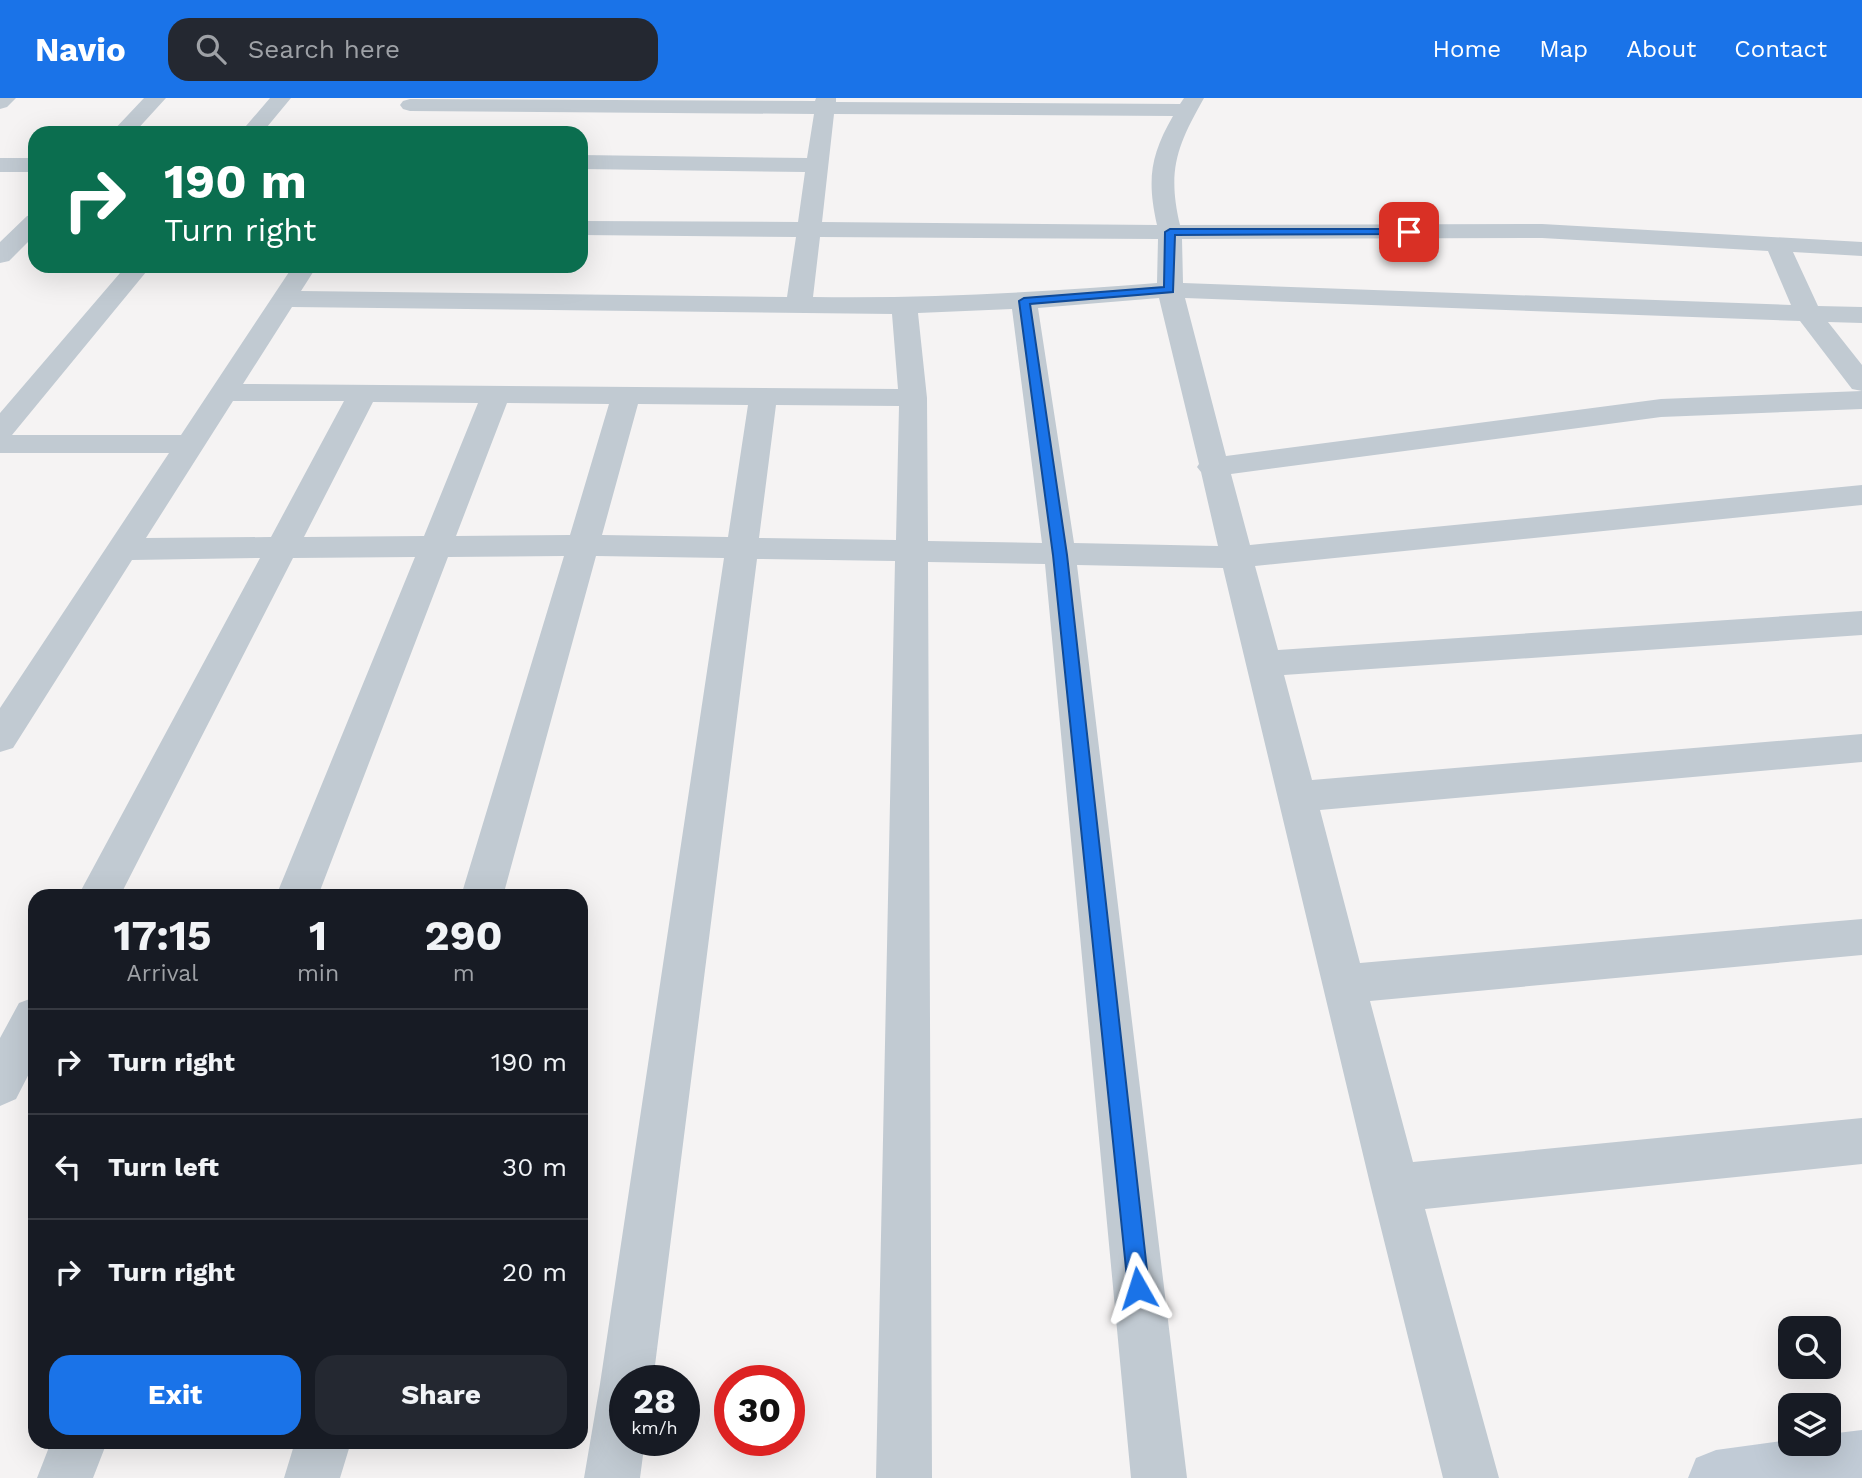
<!DOCTYPE html>
<style>
:root{--surface:#171b24;--page:#242831;--text:#f1f3f6;--muted:#9ea1a6;--line:#363941;--accent:#1a73e8}
body{margin:0;font-family:"Work Sans",sans-serif;background:var(--page);color:var(--text);height:100vh;display:flex;flex-direction:column;font-size:26px;white-space:nowrap}
*{box-sizing:border-box;margin:0}
p{font-size:23px;color:var(--muted)}
.icon{flex:none;width:38px;height:38px;fill:none;stroke:currentColor;stroke-width:2;stroke-linecap:round;stroke-linejoin:round}
.map{position:relative;flex:1;overflow:hidden}
.sheet{position:absolute;left:28px;top:791px;width:560px;height:560px;display:flex;flex-direction:column;background:var(--surface);border-radius:21px;box-shadow:0 7px 28px #0002}
.sheet>*{flex:none}
.top-card{position:absolute;left:28px;top:28px;width:560px;height:147px;border-radius:21px;box-shadow:0 7px 28px #0002;background:#0b6e4f;color:#fff;overflow:hidden}
.buttons{position:absolute;left:1778px;top:1218px;display:grid;gap:14px}
.buttons a{display:grid;place-items:center;width:63px;height:63px;border-radius:14px;background:var(--surface);box-shadow:0 7px 28px #0002;font-size:35px}
.speed{position:absolute;left:609px;top:1267px;display:flex;gap:14px;font-size:35px;font-weight:700;text-align:center}
.speed>*{display:grid;place-content:center;width:91px;height:91px;border-radius:50%;background:var(--surface);box-shadow:0 7px 28px #0002;line-height:1}
.speed small{font-size:18px;font-weight:400}
.speed .limit{border:10px solid #d22;background:#fff;color:#111}
.pin{position:absolute;display:grid;place-items:center;width:60px;height:60px;color:#fff;margin:-30px;border-radius:14px;box-shadow:0 4px 10px #0006}
.me{position:absolute;width:77px;margin:-38px;rotate:354deg;stroke-linejoin:round;filter:drop-shadow(0 0 5px #0008)}
.turn{display:flex;align-items:center;gap:24px;height:147px;padding:0 21px;font-size:32px}
.turn .icon{width:91px;height:91px;stroke-width:2.5}
.turn b{display:block;font-size:49px;line-height:60px}
.eta{display:flex;justify-content:space-evenly;align-items:center;height:119px;text-align:center}
.eta b{font-size:42px;font-weight:700;line-height:49px}
.button{display:flex;gap:14px;margin-top:auto;padding:14px 21px}
.button a{flex:1;height:80px;border-radius:21px;background:var(--accent);color:#fff;font-size:28px;font-weight:700;line-height:80px;text-align:center}
.button a+a{background:var(--page);color:var(--text)}
ul{padding:0;list-style:none}
li{display:flex;align-items:center;gap:21px;height:105px;padding:0 21px;border-top:2px solid var(--line)}
li div{flex:1}
li b{display:block;font-size:26px}
li em{font-style:normal}
header{display:flex;align-items:center;gap:42px;box-sizing:border-box;height:98px;padding:0 35px;background:var(--accent);color:#fff}
header strong{font-size:33px}
nav{display:flex;gap:38px;margin-inline-start:auto;font-size:24px}
.search{width:490px;height:63px;background:var(--page);display:flex;align-items:center;gap:18px;box-sizing:border-box;padding:0 24px;border-radius:21px;color:var(--muted);font-size:26px}
.map>svg:first-child{display:block}
.lines{fill:none;stroke-linecap:round;stroke-linejoin:round}
.street{fill:#c1cad2;fill-rule:evenodd}
.secondary{fill:#c1cbd6;fill-rule:evenodd}
.route{fill:#1a73e8;stroke:#114b97;stroke-width:2}
</style>
<header>
<strong>Navio</strong>
<div class="search"><svg class="icon" aria-label="search" viewBox="0 0 24 24"><circle cx="10" cy="10" r="6"/><path d="M15 15l6 6"/></svg>Search here</div>
<nav><a>Home</a><a>Map</a><a>About</a><a>Contact</a></nav>
</header>
<div class="map">
<svg width="1862" height="1380" viewBox="0 0 1862 1380">
<rect width="100%" height="100%" fill="#f5f3f3"/>
<g class="lines">
<path class="street" d="M0 0H16L7 9 0 11Z
M144 0H166L134 35H111Z
M270 0H291L262 35H240Z
M816 0H836V4L1180 6 1184 0H1204C1177 48 1167 72 1180 127L1542 126 1862 144V158L1793 154 1818 208 1862 209V225L1828 224 1862 267V293L1852 291 1800 223 1185 200 1226 358 1661 301 1862 293V311L1661 319 1231 376 1250 447 1862 387V407L1255 468 1278 552 1862 513V537L1284 577 1312 682 1862 636V664L1320 712 1360 865 1862 821V857L1370 903 1413 1064 1862 1020V1066L1425 1111 1499 1380H1443L1371 1090 1223 470 1077 467 1187 1380H1131L1045 466 928 464 932 1380H876L895 463 757 461 653 1283H625V1342H645L640 1380H584L600 1286 724 460 596 458 503 798H461L564 458 448 459 318 798H276L415 459 293 460 120 798H78L260 460 132 462 13 650 0 654V610L169 355H0V315L126 168H151L12 337H181L293 168H317L301 193 787 199 796 139 581 137V123L798 124 805 74 581 71V57L807 60 814 16 410 13 403 11 400 7 403 3 410 1 815 3ZM834 16 1173 18C1150 58 1147 82 1157 127L822 124ZM820 139 1158 141 1157 185C1042 194 928 201 813 199ZM1542 140 1768 153 1791 207 1183 185 1182 141ZM1159 200 1199 366 1197 369 1201 374 1218 448 1074 445 1038 210ZM292 209 892 216 898 291 243 286ZM1012 211 1042 445 928 443 927 300 918 215ZM233 303H344L271 439 146 440ZM373 304 478 305 424 438 304 439ZM507 305 609 306 570 437 456 438ZM638 306 748 307 728 439 602 437ZM776 307 899 308 896 442 759 440Z
M0 60H35V74H0Z
M35 116V137L9 163 0 165V144L27 118Z
M35 899V964L16 1001 0 1008V940L19 905Z
M51 1344H107L93 1380H37Z
M295 1344H351L340 1380H284Z"/>
<path class="secondary" d="M1862 1332V1380H1688L1696 1360 1716 1352 1790 1342V1346H1829V1336Z"/>
</g>
<path class="route" d="M1409 131 1414 134 1413 136 1175 137 1173 194 1030 206 1067 457 1149 1190 1146 1198 1138 1201 1131 1198 1128 1190 1053 457 1019 203 1024 200 1164 189 1165 134 1170 131Z"/>
</svg>
<div class="buttons">
<a><svg class="icon" aria-label="search" viewBox="0 0 24 24"><circle cx="10" cy="10" r="6"/><path d="M15 15l6 6"/></svg></a>
<a><svg class="icon" aria-label="layers" viewBox="0 0 24 24"><path d="M12 4l9 5-9 5-9-5zM3 14l9 5 9-5"/></svg></a>
</div>
<div class="speed"><div>28<small>km/h</small></div><div class="limit">30</div></div>
<div class="pin" style="left:1409px;top:134px;background:#d93025"><svg class="icon" aria-label="arrive" viewBox="0 0 24 24"><path d="M6 21V4h12l-3 4 3 4H6"/></svg></div>
<svg class="me" style="left:1138px;top:1190px" viewBox="-20 -20 40 40"><path d="M0-17L14 15 0 8-14 15z" fill="#1a73e8" stroke="#fff" stroke-width="4"/></svg>
<div class="top-card">
<div class="turn"><svg class="icon" aria-label="right" viewBox="0 0 24 24"><path d="M7 20v-9h11M14 6l5 5-5 5"/></svg><div><b>190 m</b>Turn right</div></div>
</div>
<section class="sheet">
<div class="eta">
<div><b>17:15</b><p>Arrival</p></div>
<div><b>1</b><p>min</p></div>
<div><b>290</b><p>m</p></div>
</div>
<ul>
<li><svg class="icon" aria-label="right" viewBox="0 0 24 24"><path d="M7 20v-9h11M14 6l5 5-5 5"/></svg><div><b>Turn right</b></div><em>190 m</em></li>
<li><svg class="icon" aria-label="left" viewBox="0 0 24 24"><path d="M17 20v-9H6M10 6l-5 5 5 5"/></svg><div><b>Turn left</b></div><em>30 m</em></li>
<li><svg class="icon" aria-label="right" viewBox="0 0 24 24"><path d="M7 20v-9h11M14 6l5 5-5 5"/></svg><div><b>Turn right</b></div><em>20 m</em></li>
</ul>
<div class="button"><a>Exit</a><a>Share</a></div>
</section>
</div>
